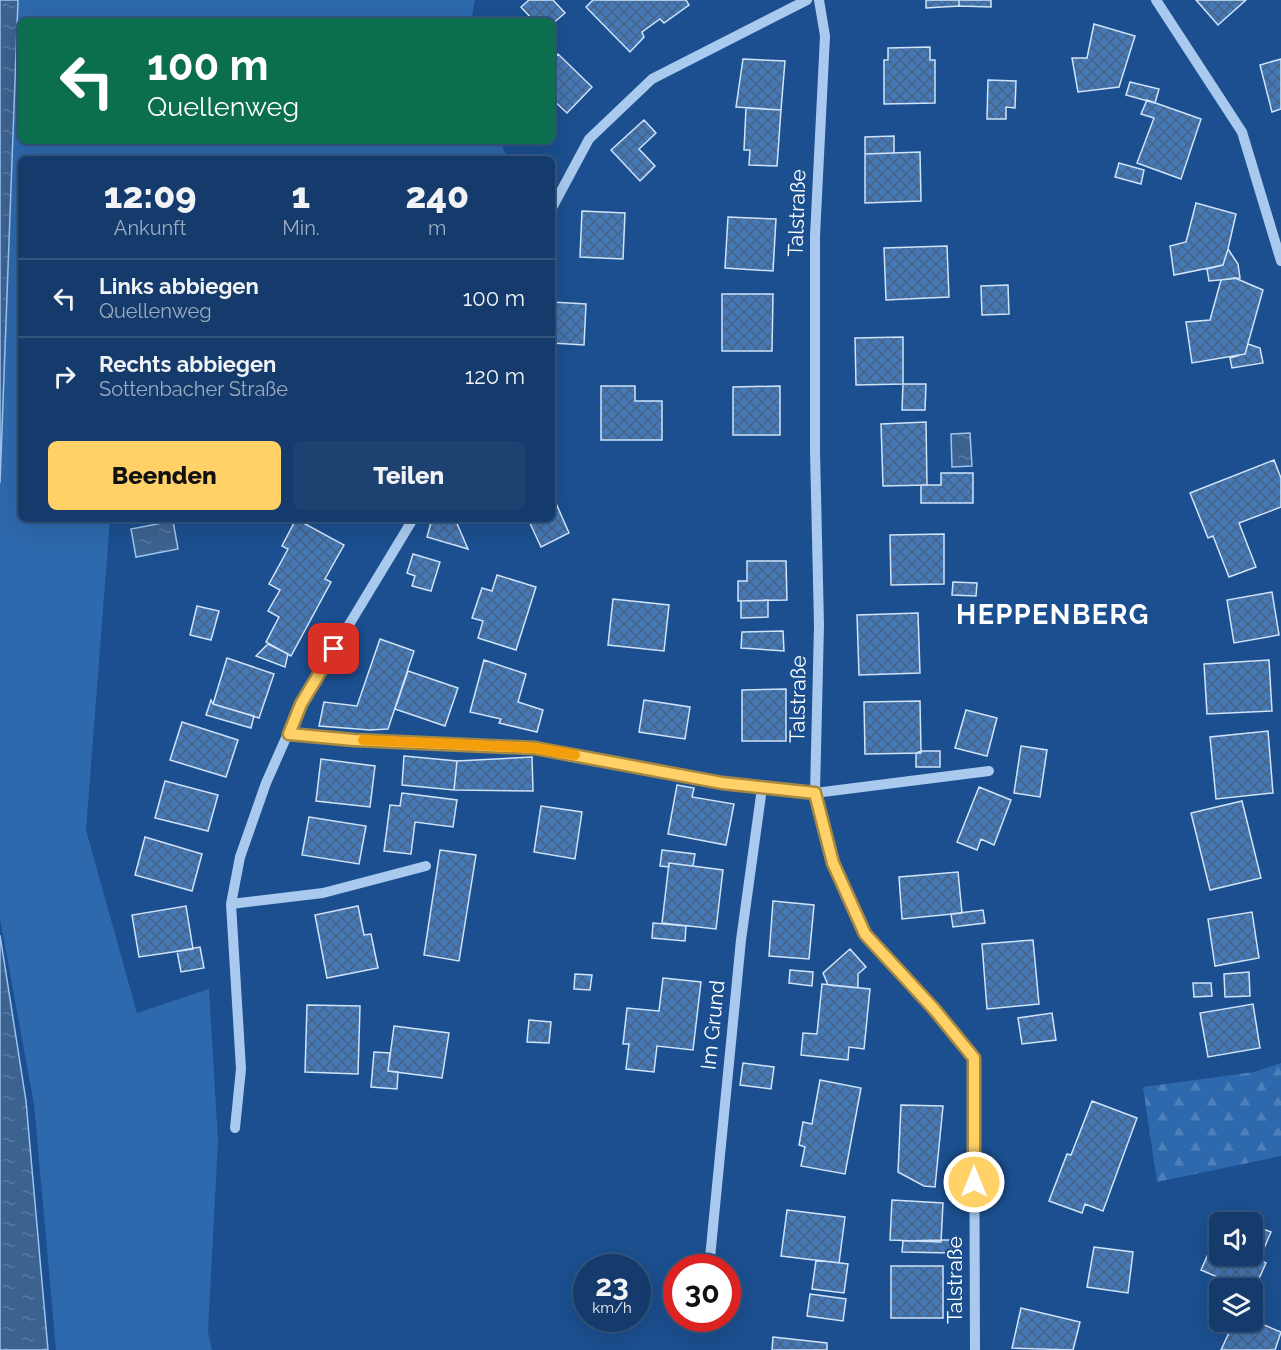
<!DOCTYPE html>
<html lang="de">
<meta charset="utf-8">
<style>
:root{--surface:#143b6b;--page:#1d4271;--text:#f1f3f6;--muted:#9dadc1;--line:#33557e;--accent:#ffd166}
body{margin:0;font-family:Raleway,sans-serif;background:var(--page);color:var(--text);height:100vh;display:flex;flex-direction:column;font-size:22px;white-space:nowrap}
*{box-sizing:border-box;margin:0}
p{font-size:20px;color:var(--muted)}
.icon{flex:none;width:33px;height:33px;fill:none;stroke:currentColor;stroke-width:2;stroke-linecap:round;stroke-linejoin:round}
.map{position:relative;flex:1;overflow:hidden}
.sheet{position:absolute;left:18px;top:156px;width:537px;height:366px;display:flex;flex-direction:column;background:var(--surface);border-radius:9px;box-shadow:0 6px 24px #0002,0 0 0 2px var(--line)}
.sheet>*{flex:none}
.hud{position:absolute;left:18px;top:18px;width:537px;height:126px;border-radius:9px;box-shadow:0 6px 24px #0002,0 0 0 2px var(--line);background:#0b6e4f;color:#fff;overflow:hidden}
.buttons{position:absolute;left:1209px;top:1212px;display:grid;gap:12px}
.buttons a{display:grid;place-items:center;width:54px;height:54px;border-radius:9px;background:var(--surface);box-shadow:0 6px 24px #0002,0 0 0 2px var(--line);font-size:30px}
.speed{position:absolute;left:573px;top:1254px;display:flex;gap:12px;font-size:30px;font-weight:700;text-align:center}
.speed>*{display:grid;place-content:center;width:78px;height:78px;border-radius:50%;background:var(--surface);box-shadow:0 6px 24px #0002,0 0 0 2px var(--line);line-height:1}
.speed small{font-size:15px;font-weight:400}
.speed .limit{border:9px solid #d22;background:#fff;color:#111}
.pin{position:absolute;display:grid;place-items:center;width:51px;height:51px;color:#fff;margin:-26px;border-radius:12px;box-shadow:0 3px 9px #0006}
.me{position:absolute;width:66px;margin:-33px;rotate:0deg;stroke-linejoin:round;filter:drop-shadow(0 0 4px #0008)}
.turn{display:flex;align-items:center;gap:21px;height:126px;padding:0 30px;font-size:27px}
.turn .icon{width:78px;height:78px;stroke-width:2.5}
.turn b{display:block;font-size:42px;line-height:51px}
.eta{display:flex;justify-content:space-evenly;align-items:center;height:102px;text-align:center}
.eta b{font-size:36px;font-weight:800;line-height:42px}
.action{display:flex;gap:12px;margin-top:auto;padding:12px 30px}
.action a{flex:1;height:69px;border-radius:9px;background:var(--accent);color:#111;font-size:24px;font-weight:800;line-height:69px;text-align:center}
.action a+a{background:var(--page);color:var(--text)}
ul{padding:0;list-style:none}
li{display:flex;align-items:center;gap:18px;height:78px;padding:0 30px;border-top:2px solid var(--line)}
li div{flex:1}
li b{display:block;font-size:22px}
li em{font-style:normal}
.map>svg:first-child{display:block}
.grass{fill:#2e69ad}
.forest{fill:url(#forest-firs)}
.water{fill:url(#water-ripples);stroke:#9cc4f0;stroke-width:1.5}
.building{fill:url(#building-cross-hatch);stroke:#cfe3fa;stroke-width:1.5}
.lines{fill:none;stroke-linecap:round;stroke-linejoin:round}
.minor{stroke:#a9c9ee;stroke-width:10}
.route-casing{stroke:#a68842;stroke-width:15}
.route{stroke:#ffd166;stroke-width:10}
.slow{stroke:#f59e0b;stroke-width:10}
.labels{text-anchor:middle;stroke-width:4.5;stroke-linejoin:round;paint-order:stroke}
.street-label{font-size:21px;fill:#fff;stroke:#1b4f8f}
.district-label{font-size:27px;font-weight:bold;letter-spacing:1.5px;fill:#fff;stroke:#1b4f8f}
</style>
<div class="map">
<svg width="1281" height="1350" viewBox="0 0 1281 1350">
<defs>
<pattern id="forest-firs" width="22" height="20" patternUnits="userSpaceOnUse" patternTransform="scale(1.5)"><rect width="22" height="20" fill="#2e69ad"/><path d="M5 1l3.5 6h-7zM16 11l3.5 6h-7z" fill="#4d80b9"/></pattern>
<pattern id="water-ripples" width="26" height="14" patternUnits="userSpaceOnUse" patternTransform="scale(1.5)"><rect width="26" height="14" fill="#3c6290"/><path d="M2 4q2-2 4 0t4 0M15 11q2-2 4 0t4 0" fill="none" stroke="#597aa1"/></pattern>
<pattern id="building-cross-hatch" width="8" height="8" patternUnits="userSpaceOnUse" patternTransform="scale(1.5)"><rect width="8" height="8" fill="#4478b7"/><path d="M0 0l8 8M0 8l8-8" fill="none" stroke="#486282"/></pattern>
</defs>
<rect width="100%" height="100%" fill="#1b4f8f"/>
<path class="grass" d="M18 0H475L471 21H21V141H500L508 159H21V519H110L86 830 137 1013 209 989 218 1141 208 1332 212 1350H56L34 1104 0 919V483Z"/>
<path class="forest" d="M1281 1063V1156L1157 1182 1143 1087 1254 1072Z"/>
<path class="water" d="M0 0H18L0 483Z
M970 433 972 466 952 467 951 434Z
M173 521 178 549 136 557 131 529Z
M0 935 26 1101 48 1350H0Z"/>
<path class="building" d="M529 0H553L565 13 552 24V21H534L521 7Z
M593 0H686L689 5 664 23 660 19 642 32 644 37 630 52 586 7Z
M926 0H959V6L926 8Z
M959 0H991V7L959 6Z
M1196 0H1246L1218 25Z
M1094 24 1135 36 1119 87 1078 92 1072 58H1087Z
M930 47V60H935V103L884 104V60H888V48Z
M558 54 592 87 567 113 552 99V60Z
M743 59 785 61 781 110 736 107Z
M1281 59V109L1272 112 1260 65Z
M988 80 1016 81 1015 108 1006 107V119H987Z
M1130 82 1159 89 1155 103 1126 95Z
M1147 100 1201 119 1181 179 1137 163 1154 118 1141 114Z
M746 108 781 110 777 166 749 165 750 150H744Z
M644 120 656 133 639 149 655 166 640 181 611 150Z
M894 136V153L865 154V137Z
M920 152 921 201 865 203V154Z
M1119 163 1144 170 1141 184 1115 177Z
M1196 203 1236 214 1228 249 1223 265 1174 275 1170 246 1186 242Z
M582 211 625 213 623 259 580 257Z
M728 217 776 219 773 271 725 268Z
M947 246 949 297 886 300 884 248Z
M1228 249 1238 264 1240 278 1209 281 1207 269 1223 265Z
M1235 278 1263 290 1245 354 1192 363 1186 322 1210 320 1221 280Z
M1008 285 1009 314 982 315 981 286Z
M722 294H773L772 351H722Z
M552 302 586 304 584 345 552 343Z
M903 337V384L856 385 855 338Z
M1248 344 1260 348 1263 363 1232 368 1230 358 1245 354Z
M903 384H926L925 410H902Z
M601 386H635V401H662V440H601Z
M780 386V435H733V387Z
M926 422 927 485 883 486 881 424Z
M1274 460 1281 478V507L1239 523 1256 567 1229 577 1213 536 1208 538 1190 493Z
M941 473H973V503H921V485H941Z
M552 494 569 533 541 547 528 519H552Z
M296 519 344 545 325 579 331 582 291 656 266 642 279 617 268 611 280 590 269 584 288 549 282 546Z
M432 519H455L468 549 427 537Z
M944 534V584L891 585 890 535Z
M413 554 440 562 431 591 412 586 415 576 407 573Z
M747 561H786L787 600 738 601V581H747Z
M497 575 536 587 516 650 478 638 483 621 472 618 482 588 492 591Z
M953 582 977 583 976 596 952 595Z
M1272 592 1279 635 1234 643 1227 600Z
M613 599 669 605 664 651 608 645Z
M768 600V617L741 618V601Z
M197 606 219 611 211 640 190 635Z
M918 613 920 673 859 675 857 615Z
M783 631 784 651 741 648 742 632Z
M380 639 414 651 388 729 370 730 319 726 324 702 357 706Z
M268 644 288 654 285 667 256 656Z
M227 658 274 674 259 718 213 704Z
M484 660 526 674 518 702 543 710 537 732 499 723 501 719 470 712Z
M1269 660 1272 711 1207 714 1204 664Z
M408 671 458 688 445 726 395 709Z
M786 689V741H742V690Z
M211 700 213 704 254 716 251 728 206 715Z
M644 700 690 707 685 739 639 732Z
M920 701 921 753 865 754 864 702Z
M966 710 997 718 987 756 955 748Z
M182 722 238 740 226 777 170 760Z
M1268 731 1273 793 1216 799 1210 737Z
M1021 746 1047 750 1040 797 1014 793Z
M921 751H940V767H916V753Z
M404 756 457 761 454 790 402 785Z
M532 757 533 791 454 790 457 761Z
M321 759 375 766 370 807 316 801Z
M165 781 218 795 208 831 155 818Z
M677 785 694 788 692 797 734 804 726 845 668 834Z
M979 787 1011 800 994 845 981 839 977 850 957 842Z
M402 793 457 800 453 827 415 822 411 854 384 851 390 805 400 806Z
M1242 801 1261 878 1210 890 1191 813Z
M541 806 582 812 575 859 534 852Z
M309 817 366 826 359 864 302 855Z
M145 837 202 854 192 891 135 875Z
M440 850 476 855 459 961 424 955Z
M662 850 695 854 693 866 669 863V867L660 866Z
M669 863 723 870 716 929 662 923Z
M958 872 962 913 902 919 899 877Z
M773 901 814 905 809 959 769 956Z
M186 906 193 949 139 957 132 915Z
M358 906 364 935 371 934 378 968 327 978 315 915Z
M983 910 985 923 953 927 951 914Z
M1252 912 1259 958 1215 966 1208 919Z
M653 923 686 926 685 941 652 938Z
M1033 940 1039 1004 987 1009 982 944Z
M200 947 204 968 181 972 177 951Z
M850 949 866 967 858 974V988L828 985 823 973Z
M790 970 813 972 812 986 789 983Z
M1249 972 1250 996 1225 997 1224 974Z
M575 974 592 975 590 990 574 989Z
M663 978 701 982 693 1050 657 1046 654 1072 626 1069 629 1044H623L627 1008 659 1011Z
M1193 983H1211L1212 996 1194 997Z
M822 984 870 989 864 1049 849 1047 848 1060 801 1055 803 1033 817 1034Z
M1253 1004 1260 1048 1208 1057 1200 1013Z
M307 1005 360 1006 358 1074 305 1072Z
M1052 1013 1056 1040 1022 1044 1018 1018Z
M529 1020 551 1022 549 1043 527 1042Z
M394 1026 449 1033 442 1078 388 1071Z
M374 1052 390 1053 388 1071 398 1072 397 1089 371 1087Z
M743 1063 774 1067 771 1089 740 1085Z
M820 1080 861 1088 845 1174 801 1166 805 1147 799 1145 803 1122 812 1124Z
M1092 1101 1137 1118 1103 1211 1085 1204 1082 1213 1049 1201 1067 1154 1071 1155Z
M901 1105 943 1106 935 1187 924 1186 898 1172Z
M892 1200 943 1203 941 1242 890 1240Z
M787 1210 845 1217 839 1263 781 1256Z
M1225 1213 1248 1222H1221Z
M1252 1225 1271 1232 1259 1260 1266 1263 1252 1294V1288H1224L1227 1281 1201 1270 1220 1227V1256H1252Z
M941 1240H952V1253L902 1252 903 1241Z
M1094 1247 1133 1252 1128 1293 1087 1287Z
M816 1260 848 1264 844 1293 812 1289Z
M891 1266H943V1318H891Z
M810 1294 846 1299 843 1321 807 1316Z
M1021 1308 1080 1322 1073 1350 1012 1348Z
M1252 1320 1281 1332 1275 1350H1221L1234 1322Z
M773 1337 827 1343V1350H772Z"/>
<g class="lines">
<path class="minor" d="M819 0 825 36 815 236V451L819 625 815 793 833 863 865 934 934 1009 974 1058 975 1350
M1156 0 1242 132 1281 261
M552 208 589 139 652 79 807 0
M289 734 354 740 535 748 722 783 815 793 989 771
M231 904 323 893 426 866
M235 1128 241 1069 231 904 240 857 266 783 301 704 413 519
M709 1268 741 940 762 788"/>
</g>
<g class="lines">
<g class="route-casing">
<path id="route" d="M334 649 301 704 289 734 354 740 535 748 722 783 815 793 833 863 865 934 934 1009 974 1058V1182"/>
</g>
<use href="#route" class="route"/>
<path class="slow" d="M363 740 535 748 575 755"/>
</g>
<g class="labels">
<g class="street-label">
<text transform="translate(797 213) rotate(-88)" y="7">Talstraße</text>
<text transform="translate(798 699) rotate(-89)" y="7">Talstraße</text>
<text transform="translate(713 1025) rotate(-84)" y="7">Im Grund</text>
<text transform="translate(955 1280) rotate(-90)" y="7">Talstraße</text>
</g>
<g class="district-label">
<text x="1053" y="624">HEPPENBERG</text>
</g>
</g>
</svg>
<div class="buttons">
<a><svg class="icon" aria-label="sound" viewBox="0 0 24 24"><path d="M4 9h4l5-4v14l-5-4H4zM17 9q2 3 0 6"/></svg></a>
<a><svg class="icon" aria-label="layers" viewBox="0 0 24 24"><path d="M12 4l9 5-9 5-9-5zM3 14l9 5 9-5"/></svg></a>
</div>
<div class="speed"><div>23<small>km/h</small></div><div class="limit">30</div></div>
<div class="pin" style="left:334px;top:649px;background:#d93025"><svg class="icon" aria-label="arrive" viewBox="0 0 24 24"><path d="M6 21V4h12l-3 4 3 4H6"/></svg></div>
<svg class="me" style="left:974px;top:1182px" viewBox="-20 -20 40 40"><circle r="17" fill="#ffd166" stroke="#fff" stroke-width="3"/><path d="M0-11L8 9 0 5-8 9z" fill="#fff"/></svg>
<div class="hud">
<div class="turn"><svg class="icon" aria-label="left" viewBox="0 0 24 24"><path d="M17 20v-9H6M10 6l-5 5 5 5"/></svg><div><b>100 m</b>Quellenweg</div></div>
</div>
<section class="sheet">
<div class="eta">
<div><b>12:09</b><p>Ankunft</p></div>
<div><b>1</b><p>Min.</p></div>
<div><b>240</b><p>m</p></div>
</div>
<ul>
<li><svg class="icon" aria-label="left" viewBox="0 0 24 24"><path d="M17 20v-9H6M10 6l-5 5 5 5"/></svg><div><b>Links abbiegen</b><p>Quellenweg</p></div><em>100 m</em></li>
<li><svg class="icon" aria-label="right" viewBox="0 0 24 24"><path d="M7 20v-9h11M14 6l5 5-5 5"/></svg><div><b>Rechts abbiegen</b><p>Sottenbacher Straße</p></div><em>120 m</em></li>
</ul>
<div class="action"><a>Beenden</a><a>Teilen</a></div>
</section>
</div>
